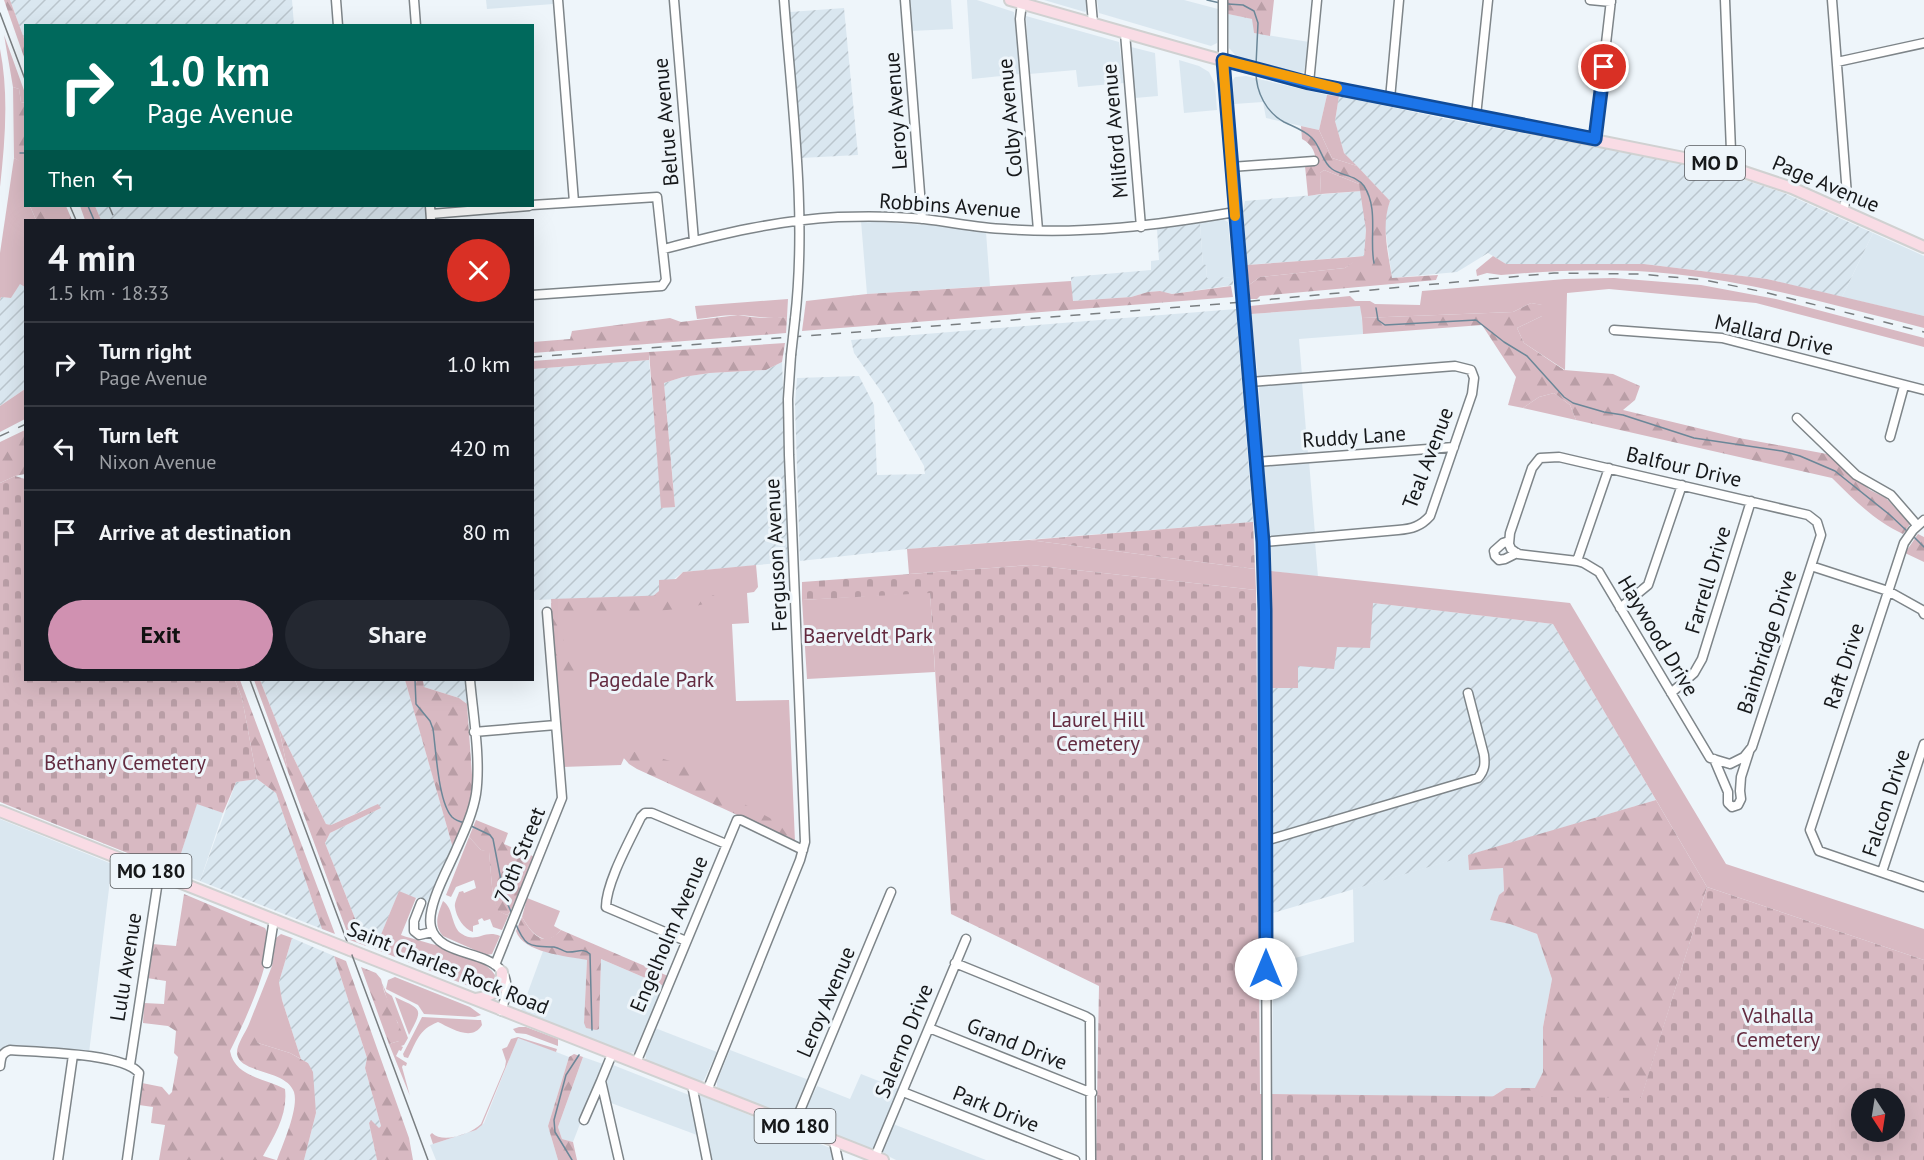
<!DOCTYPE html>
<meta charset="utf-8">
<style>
:root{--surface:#171b24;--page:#242831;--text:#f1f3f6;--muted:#9ea1a6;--line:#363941;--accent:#d091b1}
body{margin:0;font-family:"PT Sans",sans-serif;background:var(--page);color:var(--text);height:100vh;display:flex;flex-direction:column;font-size:22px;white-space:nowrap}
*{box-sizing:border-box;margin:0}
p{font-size:20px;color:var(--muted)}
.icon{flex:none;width:33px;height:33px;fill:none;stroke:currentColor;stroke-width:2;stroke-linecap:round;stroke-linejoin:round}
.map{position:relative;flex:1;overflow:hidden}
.details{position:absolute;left:24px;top:219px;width:510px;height:462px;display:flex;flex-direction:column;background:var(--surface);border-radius:0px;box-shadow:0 6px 24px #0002}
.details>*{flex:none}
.guide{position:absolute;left:24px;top:24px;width:510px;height:183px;border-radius:0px;box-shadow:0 6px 24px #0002;background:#00695c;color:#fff;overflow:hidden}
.needle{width:39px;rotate:168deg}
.fabs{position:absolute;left:1851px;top:1088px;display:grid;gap:12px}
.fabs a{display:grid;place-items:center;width:54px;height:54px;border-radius:50%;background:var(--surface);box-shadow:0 6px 24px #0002;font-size:30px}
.pin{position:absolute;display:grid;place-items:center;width:51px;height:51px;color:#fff;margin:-26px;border:3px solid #fff;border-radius:50%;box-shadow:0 2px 6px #0007}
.me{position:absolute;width:66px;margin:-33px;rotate:0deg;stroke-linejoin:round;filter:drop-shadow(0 0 4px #0008)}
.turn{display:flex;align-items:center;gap:21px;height:126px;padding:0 24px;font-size:27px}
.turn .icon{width:78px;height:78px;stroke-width:2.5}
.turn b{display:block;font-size:42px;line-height:51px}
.then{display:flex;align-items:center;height:57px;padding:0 24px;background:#0003;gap:12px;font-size:22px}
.round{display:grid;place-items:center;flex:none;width:63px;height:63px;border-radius:32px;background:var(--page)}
.summary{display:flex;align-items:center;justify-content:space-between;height:102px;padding:0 24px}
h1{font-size:36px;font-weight:800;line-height:45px}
.primary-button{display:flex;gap:12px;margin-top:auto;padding:12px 24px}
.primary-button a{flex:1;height:69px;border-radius:36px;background:var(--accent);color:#111;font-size:24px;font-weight:800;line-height:69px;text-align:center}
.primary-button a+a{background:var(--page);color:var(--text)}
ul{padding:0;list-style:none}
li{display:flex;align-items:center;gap:18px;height:84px;padding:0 24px;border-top:2px solid var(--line)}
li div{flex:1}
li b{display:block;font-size:22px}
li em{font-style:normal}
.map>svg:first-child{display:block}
.built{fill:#dae7f0}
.industrial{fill:url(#industrial-furrows)}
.green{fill:#d8b9c2}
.forest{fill:url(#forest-firs)}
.cemetery{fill:url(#cemetery-stones);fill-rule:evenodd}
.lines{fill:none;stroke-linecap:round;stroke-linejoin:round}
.stream{stroke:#6b8798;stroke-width:1.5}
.minor-casing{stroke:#7e8589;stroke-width:11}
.major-casing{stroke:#d0d1d1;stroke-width:14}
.minor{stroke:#fff;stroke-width:8}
.major{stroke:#f9dce5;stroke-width:10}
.tram{stroke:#797e81;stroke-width:1.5}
.rail{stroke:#797e81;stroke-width:1.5;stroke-dasharray:10 10;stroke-linecap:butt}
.minor-bridge-casing{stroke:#7e8589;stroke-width:11;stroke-linecap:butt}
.major-bridge-casing{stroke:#d0d1d1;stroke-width:14;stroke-linecap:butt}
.minor-bridge{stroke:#fff;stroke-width:8}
.major-bridge{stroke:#f9dce5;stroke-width:10}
.route-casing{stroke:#114b97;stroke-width:15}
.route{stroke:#1a73e8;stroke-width:10}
.slow{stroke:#f59e0b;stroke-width:10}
.labels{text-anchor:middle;stroke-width:6;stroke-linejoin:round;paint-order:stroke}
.shield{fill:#eef5fa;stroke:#575a5d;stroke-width:1.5}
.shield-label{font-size:20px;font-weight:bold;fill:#16181a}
.street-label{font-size:21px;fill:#16181a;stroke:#eef5fa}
.park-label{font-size:21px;fill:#632b40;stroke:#eef5fa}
</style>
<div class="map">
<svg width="1924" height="1160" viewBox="0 0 1924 1160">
<defs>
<pattern id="industrial-furrows" width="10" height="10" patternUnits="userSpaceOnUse" patternTransform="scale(1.5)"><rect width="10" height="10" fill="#dae7f0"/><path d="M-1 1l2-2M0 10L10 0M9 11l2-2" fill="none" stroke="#bac5cd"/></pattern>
<pattern id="forest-firs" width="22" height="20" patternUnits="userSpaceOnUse" patternTransform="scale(1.5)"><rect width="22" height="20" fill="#d8b9c2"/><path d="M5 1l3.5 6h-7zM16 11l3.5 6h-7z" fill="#b99ea6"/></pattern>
<pattern id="cemetery-stones" width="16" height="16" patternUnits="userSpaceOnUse" patternTransform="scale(1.5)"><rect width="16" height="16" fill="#d8b9c2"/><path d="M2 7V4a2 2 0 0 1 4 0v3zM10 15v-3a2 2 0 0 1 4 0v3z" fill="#b99ea6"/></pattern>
</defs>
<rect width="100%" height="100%" fill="#eef5fa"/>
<path class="built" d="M486 0H553V4L487 9Z
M909 0H951L953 29 911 31Z
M967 0H977L1014 12 1020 74 972 79Z
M1044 0H1087L1088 8 1085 12Z
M1097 0H1184L1218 9 1217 43 1211 46 1099 13Z
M1228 14 1253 19 1254 33 1309 42 1304 72 1297 74 1236 56 1229 48Z
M1026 16 1119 42 1124 83 1078 87 1076 70 1029 74Z
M1131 47 1155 53 1158 96 1135 98Z
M1179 60 1199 66 1209 72 1215 84 1217 110 1184 113Z
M1246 76 1327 95 1319 130 1266 118 1263 102 1234 104 1233 80 1235 77Z
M1222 219 1228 222 1233 277 1207 279 1206 265H1203L1200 223Z
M861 221 929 225 986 232 990 286 867 294Z
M1873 233 1924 256V316L1842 297Z
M1361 306 1363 334 1299 339 1302 375 1258 377 1251 314Z
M1302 382 1308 455 1266 457 1263 453 1259 388 1260 386Z
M1309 461 1315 534 1270 537 1264 467 1266 465Z
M1315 541 1318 577 1271 571 1269 548 1273 545Z
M197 803 223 813 200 881 175 872Z
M0 819 112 864 89 1053 8 1046 0 1050Z
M1468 855 1469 870 1503 868 1504 891 1490 920 1510 924 1537 934 1552 979 1543 1027V1072L1535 1089 1506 1088 1492 1097 1272 1094 1273 964 1354 942 1353 889Z
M543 951 587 960 584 1023 599 1029 601 959 664 986 636 1052 629 1053 521 1011Z
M655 1028 717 1052 704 1080 700 1082 646 1060 645 1050Z
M518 1037 569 1057 548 1126 558 1160H436L430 1145 476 1130 484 1123Z
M730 1050 809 1080 792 1117 787 1118 717 1087V1081Z
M583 1057 603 1064 573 1142 562 1139 558 1127Z
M613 1065 689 1095 697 1135 611 1103 607 1082 609 1071Z
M861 1074 899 1089 873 1149H869L802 1121V1116L817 1086 850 1099Z
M700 1095 830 1148 833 1160H709L698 1096Z
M893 1124 986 1160H896L882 1153Z"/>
<path class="industrial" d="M10 0H292L294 25 26 26 25 41Z
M844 8 858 155 801 158 790 12Z
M1339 96 1447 119 1681 163 1721 172 1784 193 1873 233 1842 297 1767 279 1644 264H1506L1488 253 1457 272 1392 278 1385 227V214L1390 201 1344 153 1335 121Z
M1362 191 1366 230 1364 256 1247 265 1243 210 1245 201Z
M95 206H427L428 220H101Z
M1200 223 1203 264 1206 265 1207 278 1233 277V285L1172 294 1159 291 1148 292 1131 297 1072 301 1071 277 1151 270V261L1159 260 1157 229Z
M20 283 25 287V389L0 406V300L1 297 11 298Z
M1236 309 1253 522 907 549 800 561 795 404 797 378 859 376 874 405 877 475 925 474 924 466 883 394 854 353 851 340Z
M649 360 662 508 675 506 664 383 683 377 710 373 766 370 782 362 790 562 683 572 653 596 533 600 532 369Z
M1373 603 1553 624 1656 800 1273 913 1272 688H1297V666L1337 647Z
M260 680H405L453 848 427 902 399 892 375 949 366 946 325 843 330 833 381 808 366 809 331 825 326 824 279 728Z
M423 680H465L467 704 459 698 424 687Z
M257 779 276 793 322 929 200 881 236 782Z
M292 938 334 956 367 1058 365 1068 381 1126 379 1128 369 1123 377 1160H304L316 1113 308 1063 301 1059 282 1000 279 982Z"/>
<path class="green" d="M4 35 25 93V103L21 102 19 89 13 87Z
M0 49C9 94 5 142 0 187Z
M1327 95 1339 96 1335 121 1344 153 1357 166 1332 158 1319 130Z
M14 158 24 163 26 206H30L36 220H26L25 287 20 284 11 298 1 297 0 300V253Z
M1324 170 1359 184 1362 191 1321 194 1320 173Z
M1493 256 1506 264H1644L1767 279 1924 316V328C1842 307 1759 283 1674 274 1617 268 1559 270 1501 275L1487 273 1477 276 1476 270Z
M1354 257V262L1345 268 1260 277 1249 285 1247 265Z
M1614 278 1701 285 1776 299 1924 338V347L1756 303 1609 289 1567 293 1565 370 1524 343 1517 328 1542 316V305L1531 303 1513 312 1362 318 1360 306 1251 314 1250 306 1350 296 1355 301H1370L1375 304 1420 305 1422 291 1565 279Z
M788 299 787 317C767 320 754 315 735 315 722 315 709 318 697 319L695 306Z
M649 352V360L533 369V361Z
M25 389V419L0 432V406Z
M1554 393 1570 405 1576 420 1523 408 1539 397Z
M1029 540 1255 569 1256 590 1031 565 909 574 907 549Z
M756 565 758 587 754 592 747 593 749 623 732 624 736 701 789 700 795 842 624 758 621 765 562 767 551 603 653 596 659 591V580L676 579 683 572Z
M1271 571 1570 603 1726 864 1924 929V960L1707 887 1553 624 1373 603 1370 648 1337 647 1334 669 1298 666V688H1272Z
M930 592 935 672 807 679 802 600Z
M254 680H260L279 728 288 772Z
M469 837 481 850 489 851 493 898 499 911 507 915 510 912 502 930 493 927 490 919 484 921 482 918 478 920 479 924 473 926V932C464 929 456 917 455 907 454 903 458 896 459 892L463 891 464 893 476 888 474 880 456 887 451 897 446 895Z
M399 891 416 898 401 935C425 944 481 952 495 975L494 985 486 989 471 987 375 949Z
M527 898 560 911 554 926 561 930 555 936 547 940C534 936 529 929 522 917Z
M443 901C454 908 451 928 462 934 477 944 484 929 500 936L492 954 486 955 443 936C433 925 438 914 443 901Z
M281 934 292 938 279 982 282 1000 301 1059 290 1053 258 1043 252 1035 249 1024 272 966 276 938Z
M395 977 470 1007 481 1015 475 1017 424 1014 418 1005 386 989 388 980Z
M382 983 386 992 392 996 408 1038 404 1045 401 1046 403 1047 401 1051 399 1050 396 1056 407 1063 406 1066 403 1065 402 1067 410 1096 389 1044 399 1041 398 1023 391 1012Z
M395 997C423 1010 423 1008 409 1035Z
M422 1017 478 1020H481L482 1025C472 1042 451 1028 438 1022 418 1030 417 1041 408 1058L404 1057 403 1054Z
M519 1027H526L558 1039V1046L526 1034 516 1033 513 1029Z
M518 1037 557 1049 556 1052 518 1038 482 1125 476 1130 433 1144 430 1135 432 1133C443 1144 471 1134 481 1124L505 1067 506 1061 502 1049 507 1047 511 1039Z"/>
<path class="forest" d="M4 0H10L25 41V60Z
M1228 0H1274L1270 36 1254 33 1252 19 1228 14Z
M13 87 19 89 21 102 25 103V192L24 164 14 158Z
M1301 126 1319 130 1332 158 1357 166 1390 201C1381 226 1388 252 1392 278L1438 275 1436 280 1260 296 1257 299H1250L1249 285 1260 277 1345 268 1353 262 1354 257 1364 256 1366 230 1359 184 1324 170 1320 173 1321 194 1308 196 1305 166H1316C1316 153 1313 145 1302 139Z
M30 206H66L72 220H36Z
M80 206H95L101 220H85Z
M1071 281 1073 301 1131 297 1148 292 1160 291 1172 294 1231 286 1233 297 802 331 806 301 867 294Z
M1531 303 1543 305 1542 316 1517 328 1524 343 1564 370 1613 374 1640 386 1635 400 1623 410 1739 438 1827 454 1870 490 1886 498 1910 524 1903 534C1875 521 1854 500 1832 478L1576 420 1570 405 1554 393 1539 397 1523 408 1508 405 1516 377 1482 325 1363 334 1362 318 1513 312Z
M738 315C755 318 770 319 787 317L786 333 533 353V342L570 339 572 331 670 318 681 322Z
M785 343 782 362 766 370 710 373 683 377 664 383 675 507 661 508 649 352Z
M25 430V474L15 476 0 483V442Z
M1918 534 1924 537V562L1905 553Z
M672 595 675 599 714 595 715 598C703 614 592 613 568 614L563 617 562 622 565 658 570 662 578 663 580 666 579 670 575 672H556L551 599Z
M235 680H240L335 934 322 929 276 793 257 779 242 698Z
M405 680H423L424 687 459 698 467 704 473 789 464 823 453 848Z
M279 728 326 824 331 825 378 804 381 808 330 833 325 843 366 946 350 940 288 772Z
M628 752H641L683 765 744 804 779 823 787 835 785 837 637 769 629 764 623 757Z
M1656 800 1707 887 1641 1099 1492 1097 1506 1088H1535L1543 1072V1027L1552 979 1537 934 1510 924 1490 920 1499 895 1504 891 1503 868 1469 870 1468 855Z
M476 820 508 833 504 844 535 857 510 912 507 915 498 911 493 898 489 852 481 850 469 837Z
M184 894 265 928C279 951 242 1027 230 1051 235 1077 264 1078 285 1089 288 1114 275 1135 263 1156L276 1160H159L165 1125 151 1123 153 1107 139 1105 142 1083 162 1087 169 1095 172 1092 178 1057 174 1053 176 1031 168 1026 143 1023 144 1003 164 1004 166 981 147 978 152 944 176 946Z
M522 917C532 934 543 949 561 930L668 976 664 986 601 959 599 1029 596 1030 586 1028 584 1023 587 960C567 956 523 953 516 931Z
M334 956 346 961 409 1138 413 1160H377L369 1123 371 1120 379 1128 381 1126 365 1068 367 1058Z
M361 967 376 973 381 979 384 991 402 1033 399 1041 389 1044Z
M249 1024H253V1035L258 1043 290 1053 308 1063 313 1072 316 1113 304 1160H277C283 1144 299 1108 294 1092 286 1069 240 1074 237 1054 236 1045 246 1032 249 1024Z
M574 1054 583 1057 558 1127 562 1139 573 1142 577 1160H558L548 1126 569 1057Z"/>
<path class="cemetery" d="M15 476 25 479 26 680H235L242 698 257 779 236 782 223 813 197 804 175 872 0 802V483Z
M1253 522 1255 569 1029 540 1252 522Z
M1031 565 1256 590 1260 1094 1641 1098 1707 887 1924 960V1160H1096L1099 986 951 914 930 593 802 600V582ZM1862 1098H1894V1131H1862Z"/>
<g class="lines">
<path class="stream" d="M1207 0 1220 3
M1228 4 1243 5 1254 11 1258 23 1256 65
M1256 72C1256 92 1266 112 1284 122 1294 127 1304 130 1312 138 1321 147 1322 162 1332 169 1342 176 1356 175 1364 186 1379 209 1369 239 1374 263
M20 153H26
M88 206 94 220
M1376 308 1378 320 1385 325 1476 320 1504 342 1527 356 1564 397 1573 403 1604 412 1623 415 1694 438 1782 451 1800 456 1835 471 1890 515 1908 532
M1914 537 1924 547
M415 680 416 704 430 721 433 729C436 749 438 802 452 817 455 820 461 822 465 823
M469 825 490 835 493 839 504 896 512 914
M515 922C525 947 528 946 554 947 560 948 562 951 567 952 577 953 582 947 590 954L592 1030
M572 1160 555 1132 554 1120 566 1075 579 1055"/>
<g class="minor-casing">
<path id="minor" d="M336 0 338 26
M414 0 416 26
M558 0 574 202
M674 0 694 241
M784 0C792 106 807 213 795 319
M905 0 922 219
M1091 0 1093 23
M1223 0V60L1263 542 1265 610 1267 1160
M1590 0 1611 2
M1725 0 1731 151 1729 167
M1832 0 1847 195 1843 211
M1022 3 1020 19 1038 230
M1125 33 1141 227
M1837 62 1924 43
M1309 83 1317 0
M1390 99 1399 0
M1476 116 1488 0
M1595 139 1611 0
M1231 167 1314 161
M532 205 657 197 666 280 662 286 532 295
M430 206 431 220
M431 214 529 206
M664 249C720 234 779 220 838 217 866 216 896 216 924 219 951 222 978 228 1005 229 1082 235 1159 225 1235 212
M1614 330 1722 338 1924 390
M1250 382 1455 366 1471 370 1474 378 1472 394 1430 516C1421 526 1412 529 1398 530L1263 542
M1797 418 1856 475 1891 495 1917 525
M1890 437 1904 386
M1559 457 1808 515 1817 522 1821 535 1752 747 1744 757 1730 764 1710 758 1599 572 1584 563 1577 561 1518 554 1511 549 1509 544 1510 533 1532 468 1540 458Z
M1257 462 1454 447
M1924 520 1913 530 1904 543 1810 830 1819 851 1924 887
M1509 541 1503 543 1494 551 1495 556 1499 560 1505 559 1517 553
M1577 561 1609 468
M1811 566 1888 591 1922 610 1924 614
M1620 608 1648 585 1682 485
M470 680C473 714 481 760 476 794 473 813 464 832 456 850 448 869 426 907 431 927 440 967 529 940 501 1011
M1671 693 1694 673 1702 659 1751 501
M474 732 556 725
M1714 759 1728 792V803L1732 807 1738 805 1741 799 1740 791 1741 777 1749 752
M1265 841 1478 778C1485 770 1485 764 1484 755L1468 693
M1882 872 1924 744
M421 903 414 921V931L419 935 432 932
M686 941 606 907C606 883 630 840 641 817L645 813H652L726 844
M267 963 274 919
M955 963 1085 1016 1090 1019 1091 1160
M495 965 562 798 547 612
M929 1028 1092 1093
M612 1054 601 1081 619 1160
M636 1063 737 820H741L803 850
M130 1065 159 874
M0 1066C1 1058 1 1053 10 1050 37 1052 123 1053 139 1073L127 1160
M692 1085 707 1160
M707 1091 800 860 805 842 789 455 788 399 791 355
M903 1092 1075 1160
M584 1120 601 1081
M794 1125 891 892
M834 1142 838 1160
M875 1157 966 939
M58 1160 73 1055"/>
</g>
<g class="major-casing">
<path id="major" d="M1010 0 1207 56 1309 83 1729 167 1792 188 1924 247
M0 811 325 940
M350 950 883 1160
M476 999C492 996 503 990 502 972"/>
</g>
<use href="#minor" class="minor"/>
<use href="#major" class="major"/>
<path class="tram" d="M0 13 26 82
M70 206 76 220
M250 680 428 1160"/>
<path class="rail" d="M109 206 115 220
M532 357 1220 304 1554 273 1639 274 1705 280 1764 292 1924 332
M0 436 26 424"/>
<g class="minor-bridge-casing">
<path id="minor-bridge" d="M791 355 795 319"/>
</g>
<g class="major-bridge-casing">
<path id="major-bridge" d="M325 940 350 950"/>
</g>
<use href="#minor-bridge" class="minor-bridge"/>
<use href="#major-bridge" class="major-bridge"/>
</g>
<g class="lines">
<g class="route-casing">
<path id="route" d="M1266 969 1265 610 1263 542 1223 60 1309 83 1595 139 1604 67"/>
</g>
<use href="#route" class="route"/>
<path class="slow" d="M1235 216 1223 60 1337 88"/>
</g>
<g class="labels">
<g class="shield">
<rect x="1685" y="146" width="60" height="34" rx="4.5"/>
<rect x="110.5" y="854" width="81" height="34" rx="4.5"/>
<rect x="754.5" y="1109" width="81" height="34" rx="4.5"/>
</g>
<g class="shield-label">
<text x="1715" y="170">MO D</text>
<text x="151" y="878">MO 180</text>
<text x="795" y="1133">MO 180</text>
</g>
<g class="street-label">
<text transform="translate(896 111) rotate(-94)" y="7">Leroy Avenue</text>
<text transform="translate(1010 118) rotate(-95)" y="7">Colby Avenue</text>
<text transform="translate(666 122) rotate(-95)" y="7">Belrue Avenue</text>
<text transform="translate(1115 131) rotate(-95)" y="7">Milford Avenue</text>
<text transform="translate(1826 184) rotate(23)" y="7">Page Avenue</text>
<text transform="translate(950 206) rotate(4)" y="7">Robbins Avenue</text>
<text transform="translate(1774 335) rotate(13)" y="7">Mallard Drive</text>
<text transform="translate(1354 437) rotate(-4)" y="7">Ruddy Lane</text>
<text transform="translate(1428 458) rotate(-69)" y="7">Teal Avenue</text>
<text transform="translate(1684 467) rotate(13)" y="7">Balfour Drive</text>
<text transform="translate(776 555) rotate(-93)" y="7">Ferguson Avenue</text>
<text transform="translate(1708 580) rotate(-73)" y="7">Farrell Drive</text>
<text transform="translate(1658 636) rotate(59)" y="7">Haywood Drive</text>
<text transform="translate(1767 642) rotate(-72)" y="7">Bainbridge Drive</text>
<text transform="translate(1844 666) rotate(-72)" y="7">Raft Drive</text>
<text transform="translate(1886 803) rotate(-72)" y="7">Falcon Drive</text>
<text transform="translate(520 855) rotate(-68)" y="7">70th Street</text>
<text transform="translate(669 934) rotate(-67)" y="7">Engelholm Avenue</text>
<text transform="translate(126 967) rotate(-81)" y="7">Lulu Avenue</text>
<text transform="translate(448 968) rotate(22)" y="7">Saint Charles Rock Road</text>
<text transform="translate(826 1002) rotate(-67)" y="7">Leroy Avenue</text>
<text transform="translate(904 1041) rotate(-68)" y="7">Salerno Drive</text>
<text transform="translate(1017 1044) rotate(22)" y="7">Grand Drive</text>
<text transform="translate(996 1109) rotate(22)" y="7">Park Drive</text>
</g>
<g class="park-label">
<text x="868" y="643">Baerveldt Park</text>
<text x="651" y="687">Pagedale Park</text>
<text x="1098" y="727">Laurel Hill<tspan x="1098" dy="24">Cemetery</tspan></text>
<text x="125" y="770">Bethany Cemetery</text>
<text x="1778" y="1023">Valhalla<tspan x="1778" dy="24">Cemetery</tspan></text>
</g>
</g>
</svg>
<div class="fabs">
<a><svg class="needle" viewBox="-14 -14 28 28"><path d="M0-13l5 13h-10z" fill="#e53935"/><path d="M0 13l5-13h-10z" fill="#9ea1a6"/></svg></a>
</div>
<div class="pin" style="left:1604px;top:67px;background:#d93025"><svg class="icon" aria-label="arrive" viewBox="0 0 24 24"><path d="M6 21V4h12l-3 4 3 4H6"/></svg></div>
<svg class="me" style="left:1266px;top:969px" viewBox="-20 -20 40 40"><circle r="19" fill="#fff"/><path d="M0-13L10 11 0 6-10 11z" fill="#1a73e8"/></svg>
<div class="guide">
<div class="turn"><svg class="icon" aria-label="right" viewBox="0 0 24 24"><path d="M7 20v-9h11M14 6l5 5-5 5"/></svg><div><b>1.0 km</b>Page Avenue</div></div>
<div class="then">Then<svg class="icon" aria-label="left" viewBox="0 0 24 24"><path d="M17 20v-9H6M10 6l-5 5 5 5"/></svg></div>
</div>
<section class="details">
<div class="summary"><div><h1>4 min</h1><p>1.5 km · 18:33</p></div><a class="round" style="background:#d93025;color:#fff"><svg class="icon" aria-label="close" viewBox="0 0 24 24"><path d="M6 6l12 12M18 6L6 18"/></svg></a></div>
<ul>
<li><svg class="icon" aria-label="right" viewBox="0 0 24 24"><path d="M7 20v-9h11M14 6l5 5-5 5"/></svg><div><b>Turn right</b><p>Page Avenue</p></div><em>1.0 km</em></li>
<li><svg class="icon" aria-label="left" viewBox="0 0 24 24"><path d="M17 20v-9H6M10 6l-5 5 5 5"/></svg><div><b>Turn left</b><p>Nixon Avenue</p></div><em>420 m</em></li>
<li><svg class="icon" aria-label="arrive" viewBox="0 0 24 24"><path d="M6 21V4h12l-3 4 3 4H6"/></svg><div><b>Arrive at destination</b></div><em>80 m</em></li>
</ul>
<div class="primary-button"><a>Exit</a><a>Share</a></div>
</section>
</div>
